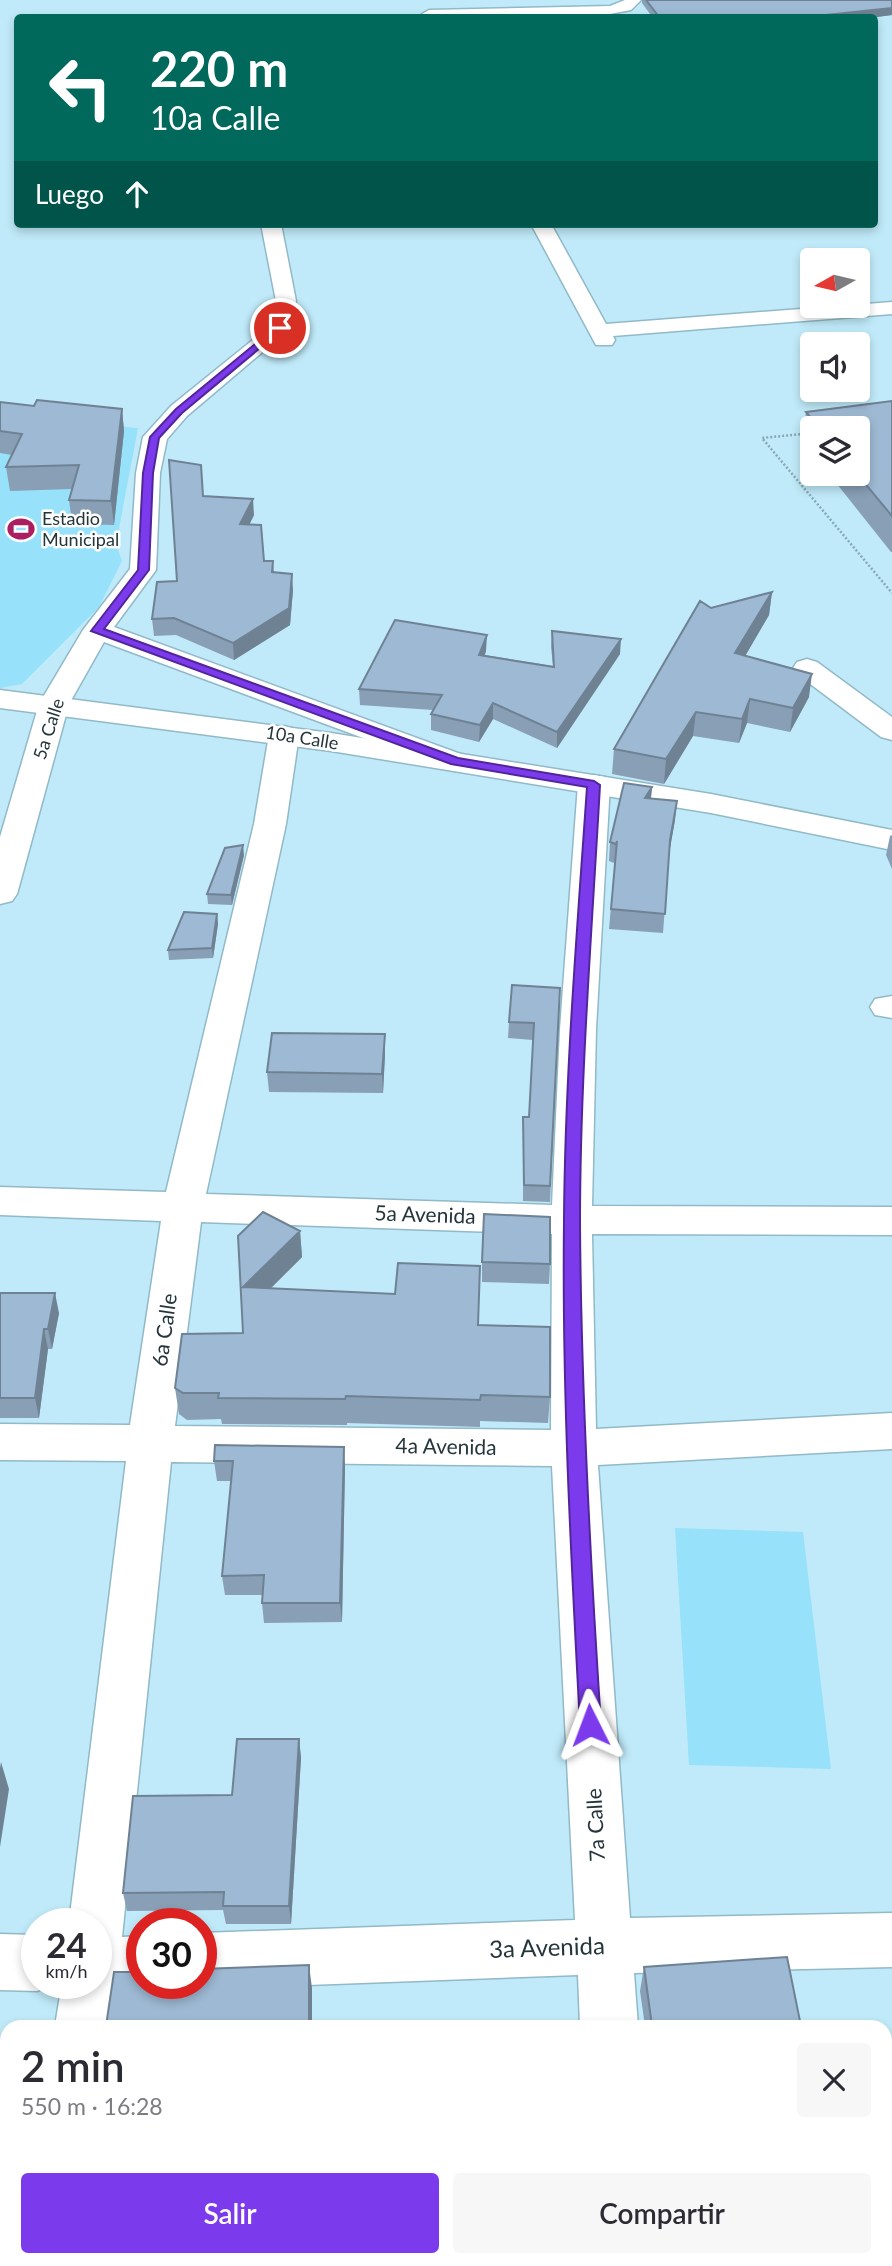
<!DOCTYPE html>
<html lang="es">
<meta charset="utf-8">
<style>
:root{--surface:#fff;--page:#f7f7f7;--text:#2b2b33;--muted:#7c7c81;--accent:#7c3aed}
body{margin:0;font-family:Lato,sans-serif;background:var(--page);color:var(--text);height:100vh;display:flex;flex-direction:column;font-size:26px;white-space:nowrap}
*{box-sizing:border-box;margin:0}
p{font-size:23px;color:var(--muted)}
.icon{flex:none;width:38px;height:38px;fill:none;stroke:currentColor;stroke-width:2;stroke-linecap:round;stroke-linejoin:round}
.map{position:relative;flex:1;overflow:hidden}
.drawer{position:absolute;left:0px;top:2020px;width:892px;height:247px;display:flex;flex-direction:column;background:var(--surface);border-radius:21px 21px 0 0;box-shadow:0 4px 10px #0003}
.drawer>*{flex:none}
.guide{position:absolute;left:14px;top:14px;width:864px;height:214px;border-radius:7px;box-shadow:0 4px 10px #0003;background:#00695c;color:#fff;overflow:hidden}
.needle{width:46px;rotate:262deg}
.buttons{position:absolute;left:800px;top:248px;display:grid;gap:14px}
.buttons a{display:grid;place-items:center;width:70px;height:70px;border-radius:7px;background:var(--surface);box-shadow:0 4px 10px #0003;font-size:35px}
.speed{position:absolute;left:21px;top:1908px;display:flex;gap:14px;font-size:35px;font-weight:700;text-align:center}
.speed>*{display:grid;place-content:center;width:91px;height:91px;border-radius:50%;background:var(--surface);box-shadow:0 4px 10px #0003;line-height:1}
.speed small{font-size:18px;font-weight:400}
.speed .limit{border:10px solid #d22;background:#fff;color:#111}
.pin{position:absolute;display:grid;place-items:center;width:60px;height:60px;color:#fff;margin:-30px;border:4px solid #fff;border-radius:50%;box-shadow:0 2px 7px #0007}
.me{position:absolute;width:77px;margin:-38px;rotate:357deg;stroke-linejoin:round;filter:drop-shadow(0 0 5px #0008)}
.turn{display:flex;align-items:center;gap:24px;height:147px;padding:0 21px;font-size:32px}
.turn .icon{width:91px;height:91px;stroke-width:2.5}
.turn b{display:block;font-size:49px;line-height:60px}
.then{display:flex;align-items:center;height:66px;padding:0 21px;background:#0003;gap:14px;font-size:26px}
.round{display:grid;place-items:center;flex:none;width:74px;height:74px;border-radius:7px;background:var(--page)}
.summary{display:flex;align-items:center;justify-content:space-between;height:119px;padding:0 21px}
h1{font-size:42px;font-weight:600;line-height:52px}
.button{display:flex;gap:14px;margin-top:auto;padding:14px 21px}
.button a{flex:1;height:80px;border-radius:7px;background:var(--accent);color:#fff;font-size:28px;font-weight:600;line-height:80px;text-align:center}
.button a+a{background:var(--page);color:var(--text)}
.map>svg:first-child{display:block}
.green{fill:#97e1fa}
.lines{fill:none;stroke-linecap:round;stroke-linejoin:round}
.minor-casing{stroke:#91b9c7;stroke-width:3}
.major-casing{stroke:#91b9c7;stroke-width:3}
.path{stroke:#87a8b4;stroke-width:2.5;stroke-dasharray:2 2;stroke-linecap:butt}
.minor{fill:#fff;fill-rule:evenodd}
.major{fill:#fff;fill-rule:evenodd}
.wall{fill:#889fb5}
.shaded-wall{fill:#6f8294}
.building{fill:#9eb9d3;stroke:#6f8294;stroke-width:2}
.route{fill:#7c3aed;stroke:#51269a;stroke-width:2}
.labels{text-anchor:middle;stroke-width:5;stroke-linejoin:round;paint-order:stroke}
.far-poi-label{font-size:18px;fill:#25363b;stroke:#fff;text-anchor:start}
.far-street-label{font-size:18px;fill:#25363b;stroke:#fff}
.street-label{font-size:21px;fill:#25363b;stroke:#fff}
.near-street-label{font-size:24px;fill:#25363b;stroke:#fff}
</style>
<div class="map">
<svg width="892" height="2266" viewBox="0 0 892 2266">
<rect width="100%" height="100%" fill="#c0eaf9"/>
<path class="green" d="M0 415 138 428 116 544 122 561 99 607 22 684 0 688Z
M675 1528 803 1532 831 1769 689 1765Z"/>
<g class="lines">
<g class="minor-casing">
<path id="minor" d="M625 0H641L631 10 610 14 425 18 422 14 429 10 610 6Z
M261 224H281L296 301 291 328 187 416 167 439 160 473 156 570 114 627 466 756 470 762 466 768 455 771 444 768 104 642 69 704 17 894 12 901 0 904V837L39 704 83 630 130 569 136 473 143 437 171 406 270 326 276 301Z
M531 224H551L606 324 892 302V314L613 336 615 340 612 345H596Z
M807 659 817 662 892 717V740L881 737 797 674 793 668 797 662Z
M284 726 295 729 299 735 286 824 206 1194 552 1205 560 1029 578 784 583 777 594 775 605 777 610 784 596 1029 592 1206 892 1207V1235L592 1234 596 1429 892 1413V1449L598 1465 630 1918 892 1913V1967L634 1973 638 2026H580L578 1975 201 1989 186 1983H201V1933L575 1920 552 1466 171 1462 122 1937 142 1936V1983H162L142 1992H117L113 2026H55L62 1983H96V1923H69L126 1461 0 1460V1424L130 1425 161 1221 0 1215V1187L166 1192 254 824 269 735 273 729ZM201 1222 552 1234 551 1430 175 1426Z
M892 996V1018L875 1015 870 1007 875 999Z
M0 1934 37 1935V1983H57L37 1991 0 1990Z
M18 2259H80L79 2266H17Z
M592 2259H654V2266H592Z"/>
</g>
<g class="major-casing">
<path id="major" d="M0 690 331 733 711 794 892 830V850L711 813 331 751 0 708Z"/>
</g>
<path class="path" d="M812 433 762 438 892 593"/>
<use href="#minor" class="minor"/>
<use href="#major" class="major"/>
</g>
<path class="wall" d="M642 0H892V15L869 18H653L642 3Z
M892 401V552H891L829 474H858V429H812V452L802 440 806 412Z
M0 402 34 406 122 409 124 431 114 525 72 524 69 500 72 489 10 491 6 467 12 455 0 453Z
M203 496 254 515 249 525 264 561H273L274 572 293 590 290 625 234 660 176 635 154 636 152 619 177 581Z
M772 592 769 615 745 656 809 697 790 732 747 723 739 743 693 736 664 784 612 774 614 749 711 608Z
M552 631 620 654 557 748 493 719 479 742 431 730V714L433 710 360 705 359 689 486 651 485 655 553 666 551 647Z
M652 787 651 799 675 820 669 854 663 933 609 929 615 861 614 863 609 861 610 842Z
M892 835V869L886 855 890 836Z
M244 855 232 905 208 904 207 894Z
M217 914 218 924 213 958 169 960 168 950Z
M560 988 550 1202 523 1201V1117H529L533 1040 508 1038 509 1022Z
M385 1034V1054L383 1093 269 1092 267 1072Z
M300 1231 302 1257 271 1288 479 1325 550 1397 548 1423 480 1421V1427L347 1423V1425L222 1424 221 1419 187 1420 179 1414 175 1388 243 1333Z
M482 1262 550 1264 549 1284 482 1282Z
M0 1293 59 1313 52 1349H48L39 1418H0Z
M215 1445 345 1466 342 1622 264 1623 262 1603V1595H225L222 1576 231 1481H217L214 1461Z
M299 1739 301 1758 291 1924H226L223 1910 127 1911 123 1893 232 1795Z
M644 1967 801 2026H645L640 1991Z"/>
<path class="shaded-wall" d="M892 8V15L869 18H816V16Z
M122 409 124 431 114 525 111 501Z
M253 499 254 515 241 541 240 524Z
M292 574 293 590 290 625 234 660 233 643Z
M772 592 769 615 733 677 735 653Z
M487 635 486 651 479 670V655Z
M621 639 620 654 557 748V732Z
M812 674 809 697 790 732 793 708Z
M750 699 747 723 739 743 742 719Z
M493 703V719L479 742 480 725Z
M696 712 693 736 664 784 666 759Z
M652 787 650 806 645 798Z
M677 801 675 820 668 859 670 840Z
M243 845 244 855 232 905 231 895Z
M217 914 218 924 213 958 212 948Z
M385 1034V1054L383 1093 382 1074Z
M300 1231 302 1257 246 1313 243 1287Z
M55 1293 59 1313 52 1349 48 1329Z
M44 1329 48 1349 39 1418 35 1398Z
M344 1447 345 1466 342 1622 340 1603Z
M299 1739 301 1758 291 1924 289 1906Z
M1 1762 9 1789 0 1847V1768Z
M309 1965 312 1988V2026H309Z
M214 2259H221V2266H214Z"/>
<path class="building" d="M646 0H892V8L816 16 818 18H660Z
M37 400 122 409 111 501 69 500 79 465 6 467 22 434 0 431V402L34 406Z
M892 401V516L857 474 858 429H820L806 412Z
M169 460 201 465 203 496 253 499 240 524 261 525 264 561H273L272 572 292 574 289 608 233 643 174 618 152 619 157 582 177 581Z
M772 592 735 653 812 674 793 708 750 699 742 719 696 712 666 759 614 749 700 601 711 608Z
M395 620 487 635 479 655 554 667 552 631 621 639 557 732 493 703 480 725 431 714 442 695 359 689Z
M624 783 652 787 645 798 677 801 670 840 665 914 611 909 617 841 616 844 610 842Z
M243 845 231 895 207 894 225 848Z
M184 912 217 914 212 948 168 950Z
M512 985 560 988 550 1186 524 1185 523 1117H529L534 1023 509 1022Z
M272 1033 385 1034 382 1074 267 1072Z
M263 1212 300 1231 243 1287 395 1294 398 1263 480 1266 478 1325 550 1327V1397L481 1395 480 1400 346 1396 345 1399 218 1398 219 1393H183L175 1388 182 1334 243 1333 238 1236Z
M484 1214 550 1217V1264L482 1262Z
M0 1293H55L48 1329H44L35 1398H0Z
M215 1445 344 1447 340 1603H262L264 1575 222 1576 233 1461H214Z
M237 1739H299L289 1906H223L224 1892 123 1893 133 1796 232 1795Z
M787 1957 801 2026H652L644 1967Z
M309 1965V2026H106L114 1972H137L142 1970V1983H201V1969Z
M91 2259H214V2266H90Z"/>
<path class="route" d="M277 326 284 328 182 413 159 438 153 473 149 570 104 629 458 758 594 781 600 785C592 930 580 1077 580 1223 581 1391 590 1557 601 1725L598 1731 590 1734 583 1731 580 1725C571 1557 562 1390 564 1221 565 1076 577 932 587 787L451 764 91 631 138 570 143 473 150 437 176 409Z"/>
<defs>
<g id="stadium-bare" transform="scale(2.1)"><path d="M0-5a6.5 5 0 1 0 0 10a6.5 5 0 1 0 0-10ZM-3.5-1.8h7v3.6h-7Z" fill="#ab1f60" stroke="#fff" stroke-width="2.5" paint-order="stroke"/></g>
</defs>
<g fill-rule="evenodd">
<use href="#stadium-bare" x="21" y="529"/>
</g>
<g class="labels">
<g class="far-poi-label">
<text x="42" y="525">Estadio<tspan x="42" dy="21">Municipal</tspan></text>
</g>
<g class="far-street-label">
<text transform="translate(49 729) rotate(-72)" y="6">5a Calle</text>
<text transform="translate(302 738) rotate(9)" y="6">10a Calle</text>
</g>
<g class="street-label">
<text transform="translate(425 1215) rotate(2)" y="7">5a Avenida</text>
<text transform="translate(165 1330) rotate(-82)" y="7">6a Calle</text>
<text transform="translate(446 1447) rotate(1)" y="7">4a Avenida</text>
<text transform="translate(596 1825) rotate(-93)" y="7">7a Calle</text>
</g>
<g class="near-street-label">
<text transform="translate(547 1948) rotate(-2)" y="8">3a Avenida</text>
</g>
</g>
</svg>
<div class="buttons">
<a><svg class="needle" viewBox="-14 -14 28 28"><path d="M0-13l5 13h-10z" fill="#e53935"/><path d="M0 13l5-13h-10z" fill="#7c7c81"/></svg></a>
<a><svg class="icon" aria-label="sound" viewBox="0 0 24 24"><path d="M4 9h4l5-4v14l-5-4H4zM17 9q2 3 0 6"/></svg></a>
<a><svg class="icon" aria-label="layers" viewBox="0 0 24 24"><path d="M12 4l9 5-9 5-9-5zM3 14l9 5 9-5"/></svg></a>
</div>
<div class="speed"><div>24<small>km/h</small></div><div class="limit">30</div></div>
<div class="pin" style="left:280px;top:328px;background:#d93025"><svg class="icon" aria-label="arrive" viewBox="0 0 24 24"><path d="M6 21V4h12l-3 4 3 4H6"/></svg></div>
<svg class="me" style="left:590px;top:1725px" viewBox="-20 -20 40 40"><path d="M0-17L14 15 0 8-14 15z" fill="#7c3aed" stroke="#fff" stroke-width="4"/></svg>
<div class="guide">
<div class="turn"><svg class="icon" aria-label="left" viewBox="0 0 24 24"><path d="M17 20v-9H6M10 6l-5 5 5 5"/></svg><div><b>220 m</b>10a Calle</div></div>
<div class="then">Luego<svg class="icon" aria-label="ahead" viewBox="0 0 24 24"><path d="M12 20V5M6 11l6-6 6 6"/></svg></div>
</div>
<section class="drawer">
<div class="summary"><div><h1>2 min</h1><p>550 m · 16:28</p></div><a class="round"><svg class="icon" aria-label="close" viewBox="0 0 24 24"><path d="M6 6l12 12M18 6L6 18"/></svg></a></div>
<div class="button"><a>Salir</a><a>Compartir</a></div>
</section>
</div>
